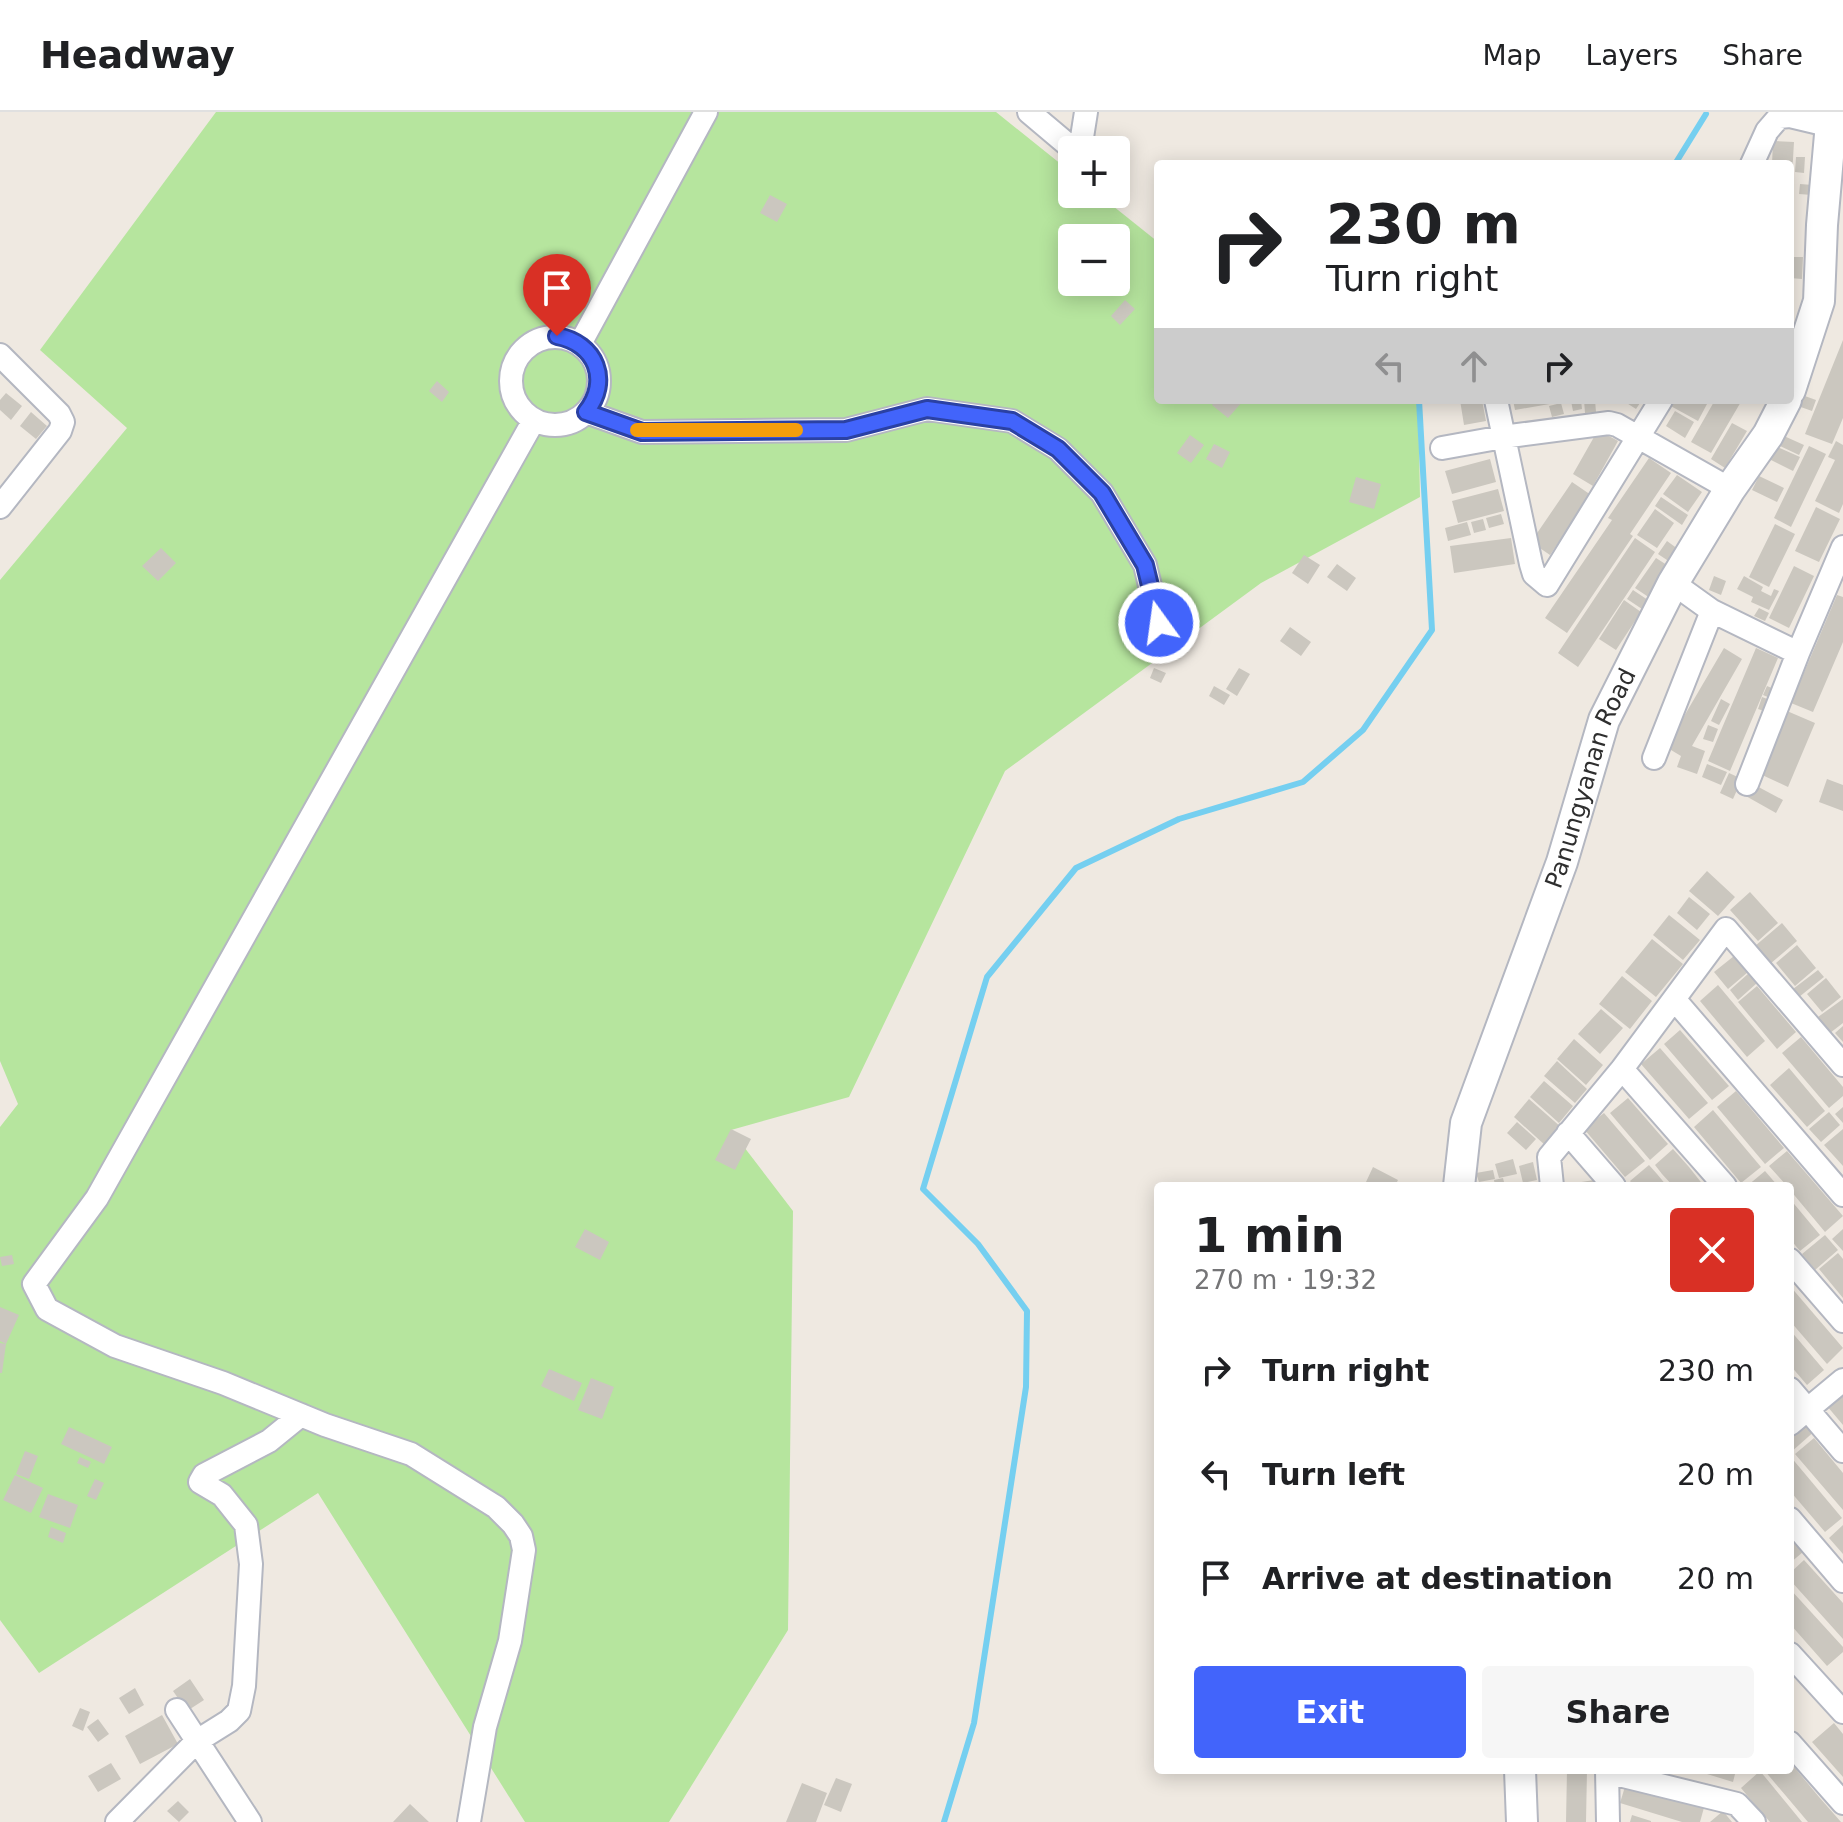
<!DOCTYPE html>
<meta charset="utf-8">
<style>
:root{--surface:#fff;--page:#f6f6f6;--text:#202124;--muted:#757577;--line:#e0e0e0;--accent:#4264fb}
body{margin:0;font-family:"DejaVu Sans",sans-serif;background:var(--page);color:var(--text);height:100vh;display:flex;flex-direction:column;font-size:30px;white-space:nowrap}
*{box-sizing:border-box;margin:0}
p{font-size:26px;color:var(--muted)}
.icon{flex:none;width:44px;height:44px;fill:none;stroke:currentColor;stroke-width:2;stroke-linecap:round;stroke-linejoin:round}
.map{position:relative;flex:1;overflow:hidden}
.side{position:absolute;left:1154px;top:1070px;width:640px;height:592px;display:flex;flex-direction:column;background:var(--surface);border-radius:8px;box-shadow:0 4px 20px #0003}
.side>*{flex:none}
.hud{position:absolute;left:1154px;top:48px;width:640px;height:244px;border-radius:8px;box-shadow:0 4px 20px #0003;background:#fff;color:var(--text);overflow:hidden}
.tools{position:absolute;left:1058px;top:24px;display:grid;gap:16px}
.tools a{display:grid;place-items:center;width:72px;height:72px;border-radius:8px;background:var(--surface);box-shadow:0 4px 20px #0003;font-size:40px}
.pin{position:absolute;display:grid;place-items:center;width:68px;height:68px;color:#fff;margin:-82px -34px;border-radius:50% 50% 50% 0;rotate:-45deg;box-shadow:0 0 8px #0007}
.pin .icon{rotate:45deg}
.me{position:absolute;width:88px;margin:-44px;rotate:346deg;stroke-linejoin:round;filter:drop-shadow(0 0 6px #0008)}
.turn{display:flex;align-items:center;gap:28px;height:168px;padding:0 40px;font-size:36px}
.turn .icon{width:104px;height:104px;stroke-width:2.5}
.turn b{display:block;font-size:56px;line-height:68px}
.lanes{display:flex;align-items:center;height:76px;padding:0 40px;background:#0003;justify-content:center;gap:40px;direction:ltr}
.lanes .off{opacity:.35}
.round{display:grid;place-items:center;flex:none;width:84px;height:84px;border-radius:8px;background:var(--page)}
.headline{display:flex;align-items:center;justify-content:space-between;height:136px;padding:0 40px}
h1{font-size:48px;font-weight:700;line-height:60px}
.primary-button{display:flex;gap:16px;margin-top:auto;padding:16px 40px}
.primary-button a{flex:1;height:92px;border-radius:8px;background:var(--accent);color:#fff;font-size:32px;font-weight:700;line-height:92px;text-align:center}
.primary-button a+a{background:var(--page);color:var(--text)}
ul{padding:0;list-style:none}
li{display:flex;align-items:center;gap:24px;height:104px;padding:0 40px}
li div{flex:1}
li b{display:block;font-size:30px}
li em{font-style:normal}
header{display:flex;align-items:center;gap:48px;box-sizing:border-box;height:112px;padding:0 40px;background:var(--surface);border-bottom:2px solid var(--line)}
header strong{font-size:38px}
nav{display:flex;gap:44px;margin-inline-start:auto;font-size:28px}
.map>svg:first-child{display:block}
.green{fill:#b6e59e;fill-rule:evenodd}
.lines{fill:none;stroke-linecap:round;stroke-linejoin:round}
.stream{stroke:#75cff0;stroke-width:6}
.building{fill:#cbc7bf}
.street-casing{stroke:#b4b7c1;stroke-width:26}
.secondary-casing{stroke:#b4b7c1;stroke-width:34}
.street{stroke:#fff;stroke-width:22}
.secondary{stroke:#fff;stroke-width:30}
.route-casing{stroke:#2b41a3;stroke-width:20}
.route{stroke:#4264fb;stroke-width:14}
.slow{stroke:#f59e0b;stroke-width:14}
.labels{text-anchor:middle;stroke-width:8;stroke-linejoin:round;paint-order:stroke}
.street-label{font-size:24px;fill:#2e2e2e;stroke:#fff}
</style>
<header>
<strong>Headway</strong>
<nav><a>Map</a><a>Layers</a><a>Share</a></nav>
</header>
<div class="map">
<svg width="1843" height="1710" viewBox="0 0 1843 1710">
<rect width="100%" height="100%" fill="#efe9e1"/>
<path class="green" d="M216 0H996L1072 61V82H1098L1158 130V288H1418L1420 385 1261 471 1005 659 849 985 731 1018 793 1099 788 1518 669 1710H525L318 1381 39 1561 0 1508V1015L18 992 0 949V468L127 316 40 238ZM1072 126H1116V170H1072Z"/>
<g class="lines">
<path class="stream" d="M1675 52 1706 2
M944 1710 974 1611 1026 1275 1027 1199 978 1132 923 1077 987 865 1076 756 1179 707 1303 670 1363 618 1432 518 1419 288"/>
</g>
<path class="building" d="M1773 29 1794 30 1792 64H1790V52H1772Z
M1796 45H1805L1804 61 1795 60Z
M1800 72 1813 73 1812 83 1799 82Z
M770 83 787 92 777 110 760 101Z
M1790 145H1803L1802 167 1790 166Z
M1125 188 1135 197 1120 213 1111 204Z
M1843 228V306L1832 332 1805 322Z
M437 269 449 280 442 290 429 279Z
M6 281 22 294 11 308 0 298V288Z
M1802 283 1816 288 1812 299 1798 294Z
M1216 288H1241L1243 289 1228 306 1212 293Z
M1460 288H1482L1486 309 1464 313Z
M1513 288H1561V290L1515 298Z
M1581 288 1582 297 1573 299 1571 289Z
M1584 288H1595L1596 300 1585 301Z
M1622 288H1642L1636 297Z
M1669 288H1701L1707 292 1698 309 1667 292Z
M1715 288H1742L1711 341 1691 330Z
M1561 291 1564 302 1552 305 1549 294Z
M1675 299 1694 310 1685 326 1666 314Z
M31 300 47 314 36 327 20 314Z
M1732 311 1747 319 1725 356 1711 347Z
M1598 318 1618 329 1593 374 1573 362Z
M1190 323 1204 333 1191 351 1177 341Z
M1784 324 1804 333 1799 343 1780 334Z
M1836 329 1843 333V392L1839 401 1815 389 1835 348 1828 345Z
M1214 332 1230 340 1222 356 1206 347Z
M1771 332 1800 345 1793 359 1765 345Z
M1809 334 1826 342 1791 415 1774 406Z
M1649 346 1671 361 1630 422 1633 424 1567 521 1545 506 1612 408 1608 406Z
M1490 347 1496 370 1452 382 1445 359Z
M1677 363 1702 380 1688 400 1663 382Z
M1759 364 1784 376 1777 390 1752 378Z
M1356 365 1381 372 1374 397 1349 390Z
M1572 370 1591 383 1550 443 1531 430Z
M1498 377 1504 399 1458 411 1452 389Z
M1661 385 1688 403 1682 413 1655 394Z
M1816 395 1840 407 1819 450 1795 439Z
M1655 397 1674 411 1657 436 1637 423Z
M1501 402 1504 412 1489 416 1486 406Z
M1483 407 1486 418 1474 421 1471 410Z
M1467 410 1471 423 1448 429 1445 416Z
M1775 412 1795 422 1769 475 1749 465Z
M1511 426 1515 452 1454 461 1450 434Z
M1635 426 1655 440 1578 555 1558 541Z
M1667 429 1682 440 1673 452 1658 442Z
M161 436 176 451 158 469 142 454Z
M1304 443 1320 453 1308 472 1292 461Z
M1656 446 1670 455 1650 486 1635 476Z
M1337 452 1356 466 1347 479 1327 465Z
M1794 454 1814 464 1789 516 1769 506Z
M1714 464 1726 469 1721 483 1709 478Z
M1744 464 1763 475 1761 479 1771 484 1774 477 1779 479 1769 498 1751 490 1753 485 1737 477Z
M1633 478 1648 488 1642 497 1627 487Z
M1837 483 1843 485V530L1813 600 1791 591Z
M1624 488 1641 500 1616 538 1599 527Z
M1759 496 1769 501 1765 509 1754 504Z
M1290 515 1311 530 1301 544 1280 529Z
M1724 536 1742 547 1692 634 1705 639 1697 662 1677 655 1681 644 1666 635Z
M1756 536 1778 546 1730 659 1708 649Z
M1154 556 1166 561 1161 571 1150 566Z
M1239 556 1250 562 1237 584 1226 577Z
M1214 574 1230 583 1224 593 1209 584Z
M1767 574 1774 577 1770 586 1763 583Z
M1762 585 1770 588 1767 600 1758 597Z
M1721 587 1730 592 1719 613 1711 609Z
M1787 599 1815 611 1788 675 1760 662Z
M1708 613 1718 617 1713 630 1703 627Z
M1707 652 1727 660 1721 673 1702 665Z
M1729 661 1742 667 1733 687 1720 681Z
M1827 667 1843 673V699L1819 690Z
M1751 671 1783 688 1776 701 1744 683Z
M1707 759 1735 785 1718 804 1689 779Z
M1750 780 1778 811 1758 829 1730 798Z
M1689 785 1710 802 1697 818 1677 801Z
M1669 803 1700 828 1683 848 1653 823Z
M1782 811 1797 829 1770 852 1755 834Z
M1652 827 1683 852 1656 885 1625 860Z
M1797 833 1816 856 1795 874 1776 851Z
M1734 844 1748 860 1728 877 1714 860Z
M1818 858 1824 865 1799 885 1793 877Z
M1749 861 1757 871 1738 888 1730 878Z
M1622 864 1652 889 1630 917 1599 892Z
M1826 866 1841 885 1822 900 1807 882Z
M1718 873 1765 929 1747 945 1700 889Z
M1757 874 1796 920 1777 937 1738 890Z
M1843 887V911L1830 921 1818 905Z
M1601 897 1623 916 1600 942 1578 922Z
M1843 914V930L1835 921Z
M1680 918 1729 974 1712 988 1664 932Z
M1801 925 1843 975V984L1829 996 1782 941Z
M1574 927 1603 953 1586 973 1557 947Z
M1660 936 1708 991 1689 1007 1641 952Z
M1557 949 1587 977 1575 991 1544 964Z
M1789 956 1825 999 1807 1015 1770 973Z
M1544 969 1573 994 1559 1011 1530 985Z
M1736 979 1784 1036 1765 1052 1717 995Z
M1628 986 1668 1032 1650 1048 1610 1001Z
M1529 987 1562 1016 1546 1034 1514 1005Z
M1843 995V1011L1835 1002Z
M1713 998 1761 1055 1741 1071 1694 1015Z
M1829 1000 1840 1013 1821 1030 1809 1017Z
M1604 1001 1645 1049 1625 1065 1584 1017Z
M1517 1010 1536 1027 1526 1038 1507 1021Z
M731 1017 751 1027 735 1058 715 1048Z
M1843 1017V1054L1824 1033Z
M1673 1037 1689 1055 1704 1074H1673L1662 1062 1655 1053Z
M1787 1039 1843 1104 1825 1120 1790 1078V1074H1787L1769 1054Z
M1513 1047 1517 1062 1499 1066 1495 1052Z
M1533 1050 1537 1068 1523 1071 1519 1054Z
M1649 1053 1657 1062 1667 1074H1634L1630 1069Z
M1373 1055 1398 1068 1395 1074H1373L1366 1070Z
M1493 1058 1495 1067 1479 1070 1476 1061Z
M1765 1059 1778 1074H1747Z
M1503 1066 1505 1074H1495L1494 1068Z
M1594 1068 1595 1074H1569V1072Z
M1790 1087 1820 1123 1800 1139 1790 1127Z
M585 1117 609 1130 600 1148 575 1135Z
M1843 1117V1139L1832 1127Z
M1825 1123 1838 1138 1815 1158 1802 1142Z
M1838 1141 1843 1147V1186L1819 1157Z
M12 1143 14 1152 2 1154 0 1145Z
M1790 1174 1843 1236 1827 1252 1790 1209Z
M0 1195 19 1203 6 1232 0 1229Z
M1790 1218 1824 1258 1807 1273 1790 1253Z
M0 1231 6 1232 2 1261H0Z
M549 1257 582 1271 574 1289 541 1274Z
M591 1266 614 1275 602 1307 578 1298Z
M1843 1280V1313L1827 1294Z
M1805 1303 1817 1317 1790 1341V1315Z
M69 1315 112 1335 104 1352 61 1332Z
M1814 1326 1843 1361V1398L1795 1342Z
M25 1339 38 1344 29 1367 16 1362Z
M1790 1344 1842 1406 1825 1420 1790 1379Z
M80 1345 91 1350 88 1356 77 1351Z
M15 1363 43 1376 31 1401 3 1388Z
M95 1367 104 1371 96 1388 87 1384Z
M48 1382 78 1393 70 1416 39 1405Z
M1843 1413V1442L1829 1426Z
M51 1415 66 1421 63 1431 48 1425Z
M1790 1426 1803 1440 1790 1451Z
M1804 1448 1843 1491V1527L1790 1468V1461Z
M1790 1477 1843 1535V1540L1827 1554 1790 1512Z
M190 1567 204 1588 187 1599 173 1579Z
M135 1576 144 1593 129 1602 119 1586Z
M80 1596 90 1600 83 1619 72 1614Z
M162 1603 178 1632 140 1652 125 1624Z
M98 1607 109 1622 98 1630 87 1615Z
M1834 1611 1843 1622V1665L1812 1630Z
M1790 1650 1819 1685 1841 1710H1808L1764 1658H1790Z
M111 1651 121 1667 98 1680 88 1664Z
M1567 1658H1587L1586 1710H1566Z
M1694 1658H1736L1733 1670Z
M1760 1659 1770 1671 1802 1710H1770L1750 1687 1741 1676Z
M836 1666 852 1672 841 1700 824 1693Z
M1627 1668 1705 1692 1700 1710H1682L1620 1691Z
M802 1671 827 1681 816 1710H786Z
M178 1689 189 1700 179 1710 167 1699Z
M410 1692 429 1710H393Z
M1723 1699 1732 1710H1710Z
M1632 1703 1651 1709V1710H1630Z"/>
<g class="lines">
<g class="street-casing">
<path id="street" d="M1029 0 1074 38
M1080 38 1086 0
M1752 52 1767 19 1779 5 1790 4 1832 14
M511 269a44 44 0 1 1 88 0a44 44 0 1 1-88 0Z
M580 232 706 0
M0 243 59 302 63 310 60 319 0 395
M1496 288 1531 452 1534 462 1547 473 1661 288
M586 300 642 320 846 318 927 297 1012 309 1058 337 1102 381 1145 453 1159 511
M1442 336 1503 325 1609 311 1617 313 1730 377
M1673 471 1712 499 1798 541
M1654 646 1712 499
M1747 672 1798 541 1843 435
M1674 887 1843 1083
M1622 957 1725 1074
M1568 1021 1614 1074
M1552 1074 1549 1045 1622 957 1726 817 1843 953
M1790 1148 1843 1209
M1790 1277 1843 1339
M1790 1312 1843 1268
M1790 1407 1843 1469
M1790 1542 1843 1600
M177 1598 250 1710
M1790 1631 1843 1691
M1607 1658 1608 1710
M1607 1660 1737 1692 1754 1710
M117 1710 197 1629 229 1609 239 1599 244 1574 251 1452 246 1413 222 1383 200 1370 204 1363 269 1329 301 1303
M469 1710 485 1615 510 1529 524 1438 521 1424 513 1412 496 1395 411 1342 325 1313 223 1271 115 1234 47 1197 34 1172 97 1086 534 308"/>
</g>
<g class="secondary-casing">
<g id="secondary">
<path d="M1790 278 1819 189 1822 113 1832 0"/>
<path id="s1" d="M1459 1074 1466 1011 1562 750 1604 608 1673 471 1730 377 1768 323 1786 288"/>
<path d="M1520 1658 1522 1710"/>
</g>
</g>
<use href="#street" class="street"/>
<use href="#secondary" class="secondary"/>
</g>
<g class="lines">
<g class="route-casing">
<path id="route" d="M557 224C596 231 611 269 586 300L642 320 846 318 927 297 1012 309 1058 337 1102 381 1145 453 1159 511"/>
</g>
<use href="#route" class="route"/>
<path class="slow" d="M637 318H796"/>
</g>
<g class="labels">
<g class="street-label">
<text dy="8" stroke="none"><textPath href="#s1" startOffset="430">Panungyanan Road</textPath></text>
</g>
</g>
</svg>
<div class="tools">
<a>+</a>
<a>−</a>
</div>
<div class="pin" style="left:557px;top:224px;background:#d93025"><svg class="icon" aria-label="arrive" viewBox="0 0 24 24"><path d="M6 21V4h12l-3 4 3 4H6"/></svg></div>
<svg class="me" style="left:1159px;top:511px" viewBox="-20 -20 40 40"><circle r="17" fill="#4264fb" stroke="#fff" stroke-width="3"/><path d="M0-11L8 9 0 5-8 9z" fill="#fff"/></svg>
<div class="hud">
<div class="turn"><svg class="icon" aria-label="right" viewBox="0 0 24 24"><path d="M7 20v-9h11M14 6l5 5-5 5"/></svg><div><b>230 m</b>Turn right</div></div>
<div class="lanes"><svg class="icon off" aria-label="left" viewBox="0 0 24 24"><path d="M17 20v-9H6M10 6l-5 5 5 5"/></svg><svg class="icon off" aria-label="ahead" viewBox="0 0 24 24"><path d="M12 20V5M6 11l6-6 6 6"/></svg><svg class="icon" aria-label="right" viewBox="0 0 24 24"><path d="M7 20v-9h11M14 6l5 5-5 5"/></svg></div>
</div>
<section class="side">
<div class="headline"><div><h1>1 min</h1><p>270 m · 19:32</p></div><a class="round" style="background:#d93025;color:#fff"><svg class="icon" aria-label="close" viewBox="0 0 24 24"><path d="M6 6l12 12M18 6L6 18"/></svg></a></div>
<ul>
<li><svg class="icon" aria-label="right" viewBox="0 0 24 24"><path d="M7 20v-9h11M14 6l5 5-5 5"/></svg><div><b>Turn right</b></div><em>230 m</em></li>
<li><svg class="icon" aria-label="left" viewBox="0 0 24 24"><path d="M17 20v-9H6M10 6l-5 5 5 5"/></svg><div><b>Turn left</b></div><em>20 m</em></li>
<li><svg class="icon" aria-label="arrive" viewBox="0 0 24 24"><path d="M6 21V4h12l-3 4 3 4H6"/></svg><div><b>Arrive at destination</b></div><em>20 m</em></li>
</ul>
<div class="primary-button"><a>Exit</a><a>Share</a></div>
</section>
</div>
